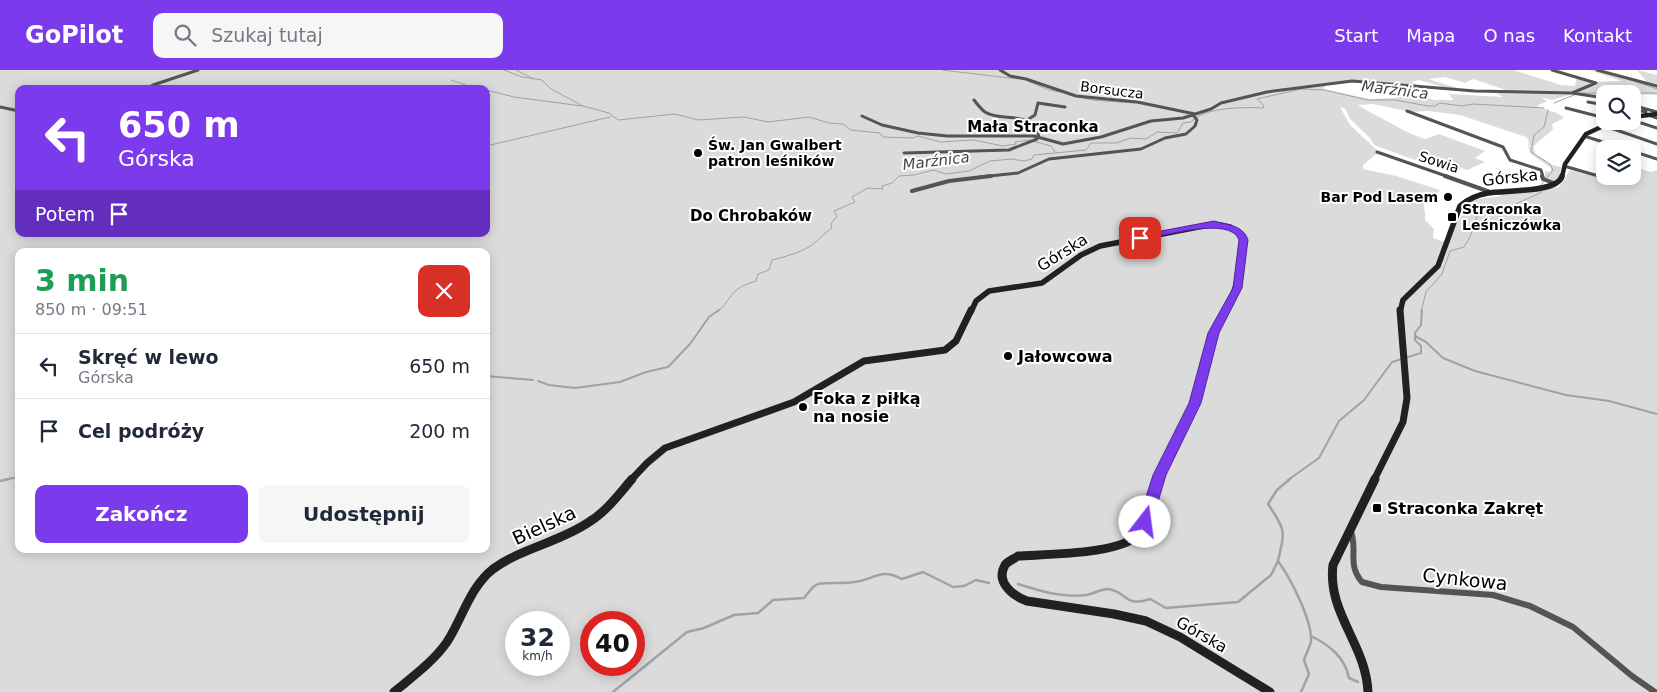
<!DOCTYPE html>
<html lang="pl">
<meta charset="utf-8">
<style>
:root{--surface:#fff;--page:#f6f6f7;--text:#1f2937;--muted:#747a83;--line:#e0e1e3;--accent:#7c3aed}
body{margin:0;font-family:"DejaVu Sans",sans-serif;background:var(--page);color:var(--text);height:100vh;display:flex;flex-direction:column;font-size:19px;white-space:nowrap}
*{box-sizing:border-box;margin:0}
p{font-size:16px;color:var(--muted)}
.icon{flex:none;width:28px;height:28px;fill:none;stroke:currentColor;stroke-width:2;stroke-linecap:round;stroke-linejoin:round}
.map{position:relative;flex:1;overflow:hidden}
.sheet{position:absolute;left:15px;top:178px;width:475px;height:305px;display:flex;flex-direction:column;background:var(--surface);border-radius:10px;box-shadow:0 2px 12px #0003}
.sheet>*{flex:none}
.guide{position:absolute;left:15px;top:15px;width:475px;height:152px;border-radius:10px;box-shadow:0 2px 12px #0003;background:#7c3aed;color:#fff;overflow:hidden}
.tools{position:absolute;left:1596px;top:15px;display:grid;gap:10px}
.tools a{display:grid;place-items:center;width:45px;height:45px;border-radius:10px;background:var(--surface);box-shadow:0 2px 12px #0003;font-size:25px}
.speed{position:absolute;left:505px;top:541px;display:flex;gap:10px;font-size:25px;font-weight:700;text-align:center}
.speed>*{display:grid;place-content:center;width:65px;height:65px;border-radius:50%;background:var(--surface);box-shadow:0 2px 12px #0003;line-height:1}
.speed small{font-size:12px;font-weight:400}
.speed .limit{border:8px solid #d22;background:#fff;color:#111}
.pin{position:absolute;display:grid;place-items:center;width:42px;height:42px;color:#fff;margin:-21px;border-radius:10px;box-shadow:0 2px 8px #0006}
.me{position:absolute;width:55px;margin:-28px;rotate:15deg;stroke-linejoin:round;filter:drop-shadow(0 0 4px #0008)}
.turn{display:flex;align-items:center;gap:18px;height:105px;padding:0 20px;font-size:22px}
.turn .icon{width:65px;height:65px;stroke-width:2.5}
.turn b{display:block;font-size:35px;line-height:42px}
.then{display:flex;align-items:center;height:48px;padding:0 20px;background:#0003;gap:10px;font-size:19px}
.round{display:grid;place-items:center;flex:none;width:52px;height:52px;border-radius:10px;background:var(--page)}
.summary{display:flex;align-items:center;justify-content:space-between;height:85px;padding:0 20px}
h1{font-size:30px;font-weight:700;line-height:38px;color:#1e9e55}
.cta{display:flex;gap:10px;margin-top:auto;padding:10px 20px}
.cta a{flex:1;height:58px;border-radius:10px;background:var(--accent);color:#fff;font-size:20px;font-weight:700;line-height:58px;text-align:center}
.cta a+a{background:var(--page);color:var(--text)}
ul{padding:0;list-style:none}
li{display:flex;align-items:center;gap:15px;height:65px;padding:0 20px;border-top:1px solid var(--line)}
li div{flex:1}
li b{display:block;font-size:19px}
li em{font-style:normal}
header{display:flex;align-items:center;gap:30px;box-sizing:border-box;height:70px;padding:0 25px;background:var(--accent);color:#fff}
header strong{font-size:24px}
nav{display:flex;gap:28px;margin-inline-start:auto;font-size:18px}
.search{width:350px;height:45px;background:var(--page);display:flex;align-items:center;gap:12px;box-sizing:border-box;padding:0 18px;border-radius:10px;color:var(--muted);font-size:19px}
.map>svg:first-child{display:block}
.green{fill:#dbdbdb;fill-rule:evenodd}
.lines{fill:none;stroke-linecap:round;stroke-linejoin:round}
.stream-far2{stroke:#a2a2a2;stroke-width:1}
.stream-far1{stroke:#a2a2a2;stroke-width:2}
.stream{stroke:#a2a2a2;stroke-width:2.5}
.street-far2{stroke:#545454;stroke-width:3}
.street-far1{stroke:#545454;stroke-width:4}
.street{stroke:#545454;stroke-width:6}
.secondary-far3{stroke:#212121;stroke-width:4.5}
.secondary-far2{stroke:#212121;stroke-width:5.5}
.secondary-far1{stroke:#212121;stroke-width:7}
.secondary{stroke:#212121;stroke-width:9}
.route{fill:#7c3aed;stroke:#51269a}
.poi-dot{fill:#000;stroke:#fff;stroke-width:2}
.labels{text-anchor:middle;stroke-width:4;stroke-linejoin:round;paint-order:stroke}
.far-street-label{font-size:14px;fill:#000;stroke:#fff}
.far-poi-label{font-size:14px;font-weight:bold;fill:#000;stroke:#fff;text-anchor:start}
.far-water-label{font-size:15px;font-style:italic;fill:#434343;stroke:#fff}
.far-neighbourhood-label{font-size:15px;font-weight:bold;fill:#000;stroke:#fff}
.street-label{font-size:16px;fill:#000;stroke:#fff}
.poi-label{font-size:16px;font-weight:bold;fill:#000;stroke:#fff;text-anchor:start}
.near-street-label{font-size:19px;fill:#000;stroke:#fff}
</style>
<header>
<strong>GoPilot</strong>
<div class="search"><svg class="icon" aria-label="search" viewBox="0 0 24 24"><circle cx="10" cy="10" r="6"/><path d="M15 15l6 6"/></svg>Szukaj tutaj</div>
<nav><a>Start</a><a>Mapa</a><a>O nas</a><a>Kontakt</a></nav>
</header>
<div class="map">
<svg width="1657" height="622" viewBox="0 0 1657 622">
<rect width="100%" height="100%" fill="#fff"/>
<path class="green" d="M0 0H1513L1561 15 1575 16 1577 7 1593 12 1594 15 1569 23 1509 21 1473 9 1465 13 1445 7 1428 9 1461 19 1443 17 1419 10 1411 12 1422 17 1354 12 1325 14 1324 19 1369 29 1395 28 1417 24 1434 30H1453L1449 24 1503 27 1494 22 1573 24 1552 30 1541 27 1547 31 1537 36C1548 41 1557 41 1564 48L1552 54 1553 59C1547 67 1538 69 1534 77L1528 75 1529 71 1526 67 1460 45 1428 41 1411 42 1373 34 1357 35 1411 64 1425 69 1439 64 1485 81 1475 88 1485 92 1467 100 1459 97 1461 99 1456 102 1430 94 1437 90 1446 92 1426 85 1415 90 1374 75 1370 68 1350 49 1345 38 1340 37 1350 55 1379 82 1363 95V99L1396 106 1440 120 1435 128 1424 131C1423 138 1426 143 1425 150L1434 159 1433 168 1444 172 1440 184 1444 188 1457 152 1466 141 1463 139 1464 137 1468 138 1473 130 1501 126 1498 124 1559 117 1570 100 1614 110 1620 106 1627 108 1632 106 1633 103 1640 99 1651 102 1657 100V622H0ZM19 19H486V164H19ZM19 181H486V479H19ZM516 552H559V595H516ZM591 552H634V595H591Z
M1589 0H1596L1647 12 1637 0 1657 5V25C1629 23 1600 28 1574 22L1596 16 1598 14 1596 12 1622 11Z
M1528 76 1534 78 1535 84 1552 95 1561 97 1559 108 1554 113 1545 110V101L1550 102 1551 98 1531 84Z"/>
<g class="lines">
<path class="stream-far2" d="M504 0 522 7 542 10 551 19 583 36 609 43 618 50 675 44 698 50 744 47 768 52 809 47 829 53 843 54 851 60 880 63 883 67 913 68 918 66 941 72 974 70 1003 76 1016 74 1015 72 1029 70 1051 76 1055 82
M516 0 534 9
M942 0 1018 9
M451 10 477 19
M1028 11 1049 20 1060 22
M1634 11 1657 19
M486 20 514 27 582 36
M1070 25 1092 30 1134 33
M1554 33 1579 23H1657
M486 76 610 47
M717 242C724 237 726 232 731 226 737 217 747 214 756 211L758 204 769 200 772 190C787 186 805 182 817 171 822 166 826 162 832 158L831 154 837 146 834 141 855 132 852 127 868 118 883 119 882 116 892 113 899 106 914 105 933 100 946 104 969 101 990 91 1012 89 1024 91 1032 89 1034 85 1086 80 1091 73H1116L1131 68 1146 69 1157 62 1177 63 1183 53 1191 52C1204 37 1244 37 1263 38L1264 36 1257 29 1301 19 1324 20 1368 30H1395L1428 36H1435L1440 33 1462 36 1473 34 1544 38
M1421 242 1426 222 1442 204 1450 181 1464 177 1470 167 1479 140 1488 137H1509L1542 122 1540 116 1553 100 1550 94 1531 82 1534 65 1544 57 1548 40"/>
<path class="stream-far1" d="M1415 266 1426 272 1443 288 1475 301 1566 325 1609 331 1657 344
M486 306 533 310
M538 311 549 315 575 318 620 312 646 302 668 297 690 274 709 247 719 240
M3 410 19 407
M1288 410 1319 388 1339 351 1364 330 1392 292 1421 283V276L1415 270V263L1421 255 1422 240"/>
<path class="stream" d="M1290 409 1277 420 1268 434C1286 461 1285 460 1278 491 1291 509 1312 550 1311 571 1310 577 1306 584 1304 590L1309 604 1301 622
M0 411 9 409
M1018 514C1040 521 1062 528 1086 525 1094 524 1100 519 1108 519 1127 521 1124 538 1150 529L1166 538 1238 532 1271 505 1278 491
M1311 566C1329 575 1345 587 1349 608L1358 612
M613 622 687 562 704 558 734 545 758 543 773 530 804 528 813 517 818 514C830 512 842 514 854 512 875 510 879 497 902 509L923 502 953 517 964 516 976 510 989 513"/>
<path class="street-far2" d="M1000 0 1010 6 1026 9 1076 26 1137 32 1195 44
M1552 0 1596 13 1572 23
M1597 0 1657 16
M153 19 151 16 153 15 198 0
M974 30C977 34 981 39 985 42 1001 53 1034 39 1039 67
M1588 32 1605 35
M1632 35 1657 42
M0 37 19 41
M1566 38 1605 48
M1632 39 1646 42
M1407 41 1503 77 1510 90 1541 100 1543 107
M1646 44 1657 48
M862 46 882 55 918 63 947 66H1034L1063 74 1101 67 1151 51 1183 48 1211 39 1221 33 1267 22 1352 11 1475 21 1572 23 1605 28
M1027 50 1035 45 1038 33 1065 37
M1632 50 1657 58
M1602 55 1657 74
M1584 66 1625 79
M1632 81 1657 89
M1377 82 1449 107
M904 83 1009 80 1037 69
M1564 96 1602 107
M980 107 1018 103 1049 89 1141 79 1165 68 1186 64 1195 56 1197 50 1193 45"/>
<path class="street-far1" d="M1445 106 1493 123
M1542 106 1543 109 1556 114
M1598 106 1604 108
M912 121 949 111 991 106"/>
<path class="street" d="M1350 459C1359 479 1346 493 1362 512L1381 517 1493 525 1530 536 1573 557 1632 606 1655 622"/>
<path class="secondary-far3" d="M1632 47 1657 44
M1562 107 1565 94 1586 64 1614 51"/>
<path class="secondary-far2" d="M971 242 976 231 989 221 1042 213 1081 185 1100 176 1214 154 1230 157 1242 165C1244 193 1238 217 1225 242
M1400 242 1403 230 1438 196 1460 136C1468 129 1477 125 1488 123 1504 120 1558 123 1562 106"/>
<path class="secondary-far1" d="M631 410 647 393 665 378 794 332 864 291 945 280 956 271 971 240
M1157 410 1195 333 1214 263 1226 240
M1374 410 1403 352 1407 328 1400 240"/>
<path class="secondary" d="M1158 409C1154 422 1147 455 1140 463 1122 485 1046 484 1018 486 1014 489 1008 491 1005 495 995 512 1013 526 1027 531L1114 544 1146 551 1180 567 1270 622
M394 622C412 607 433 592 447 572 462 549 470 517 493 499 522 478 560 472 589 452 606 442 619 424 632 409
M1368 622C1366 574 1327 543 1333 495L1375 409"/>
</g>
<path class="route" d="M1214 151C1228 155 1243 155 1248 170L1242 218 1219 263 1201 333 1166 405 1152 452 1150 456H1140L1138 452 1153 405 1189 333 1208 263 1233 218 1239 170C1231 145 1160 167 1140 170L1136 168 1140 165Z"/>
<g class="poi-dot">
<circle cx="698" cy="83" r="5"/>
<circle cx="1448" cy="127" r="5"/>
<rect x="1447" y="142" width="10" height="10" rx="2.5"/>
<circle cx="1008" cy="286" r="5"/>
<circle cx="803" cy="337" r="5"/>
<rect x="1372" y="433" width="10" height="10" rx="2.5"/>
</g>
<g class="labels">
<g class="far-street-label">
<text transform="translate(1112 20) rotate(7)" y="5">Borsucza</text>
<text transform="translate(1439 92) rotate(18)" y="5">Sowia</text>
</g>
<g class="far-poi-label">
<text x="708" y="80">Św. Jan Gwalbert<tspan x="708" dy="16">patron leśników</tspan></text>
<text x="1438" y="132" text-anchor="end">Bar Pod Lasem</text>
<text x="1462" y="144">Straconka<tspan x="1462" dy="16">Leśniczówka</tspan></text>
</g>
<g class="far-water-label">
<text transform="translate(1395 20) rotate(7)" y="5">Marźnica</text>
<text transform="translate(936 91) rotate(-7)" y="5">Marźnica</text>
</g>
<g class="far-neighbourhood-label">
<text x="1033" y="62">Mała Straconka</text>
<text x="751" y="151">Do Chrobaków</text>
</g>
<g class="street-label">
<text transform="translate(1510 107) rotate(-6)" y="6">Górska</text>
<text transform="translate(1062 182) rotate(-32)" y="6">Górska</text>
<text transform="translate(1202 564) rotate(30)" y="6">Górska</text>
</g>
<g class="poi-label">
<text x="1018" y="292">Jałowcowa</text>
<text x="813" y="334">Foka z piłką<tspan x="813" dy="18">na nosie</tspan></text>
<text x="1387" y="444">Straconka Zakręt</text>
</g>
<g class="near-street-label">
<text transform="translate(544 455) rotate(-25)" y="7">Bielska</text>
<text transform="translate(1465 509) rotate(6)" y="7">Cynkowa</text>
</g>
</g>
</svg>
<div class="tools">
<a><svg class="icon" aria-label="search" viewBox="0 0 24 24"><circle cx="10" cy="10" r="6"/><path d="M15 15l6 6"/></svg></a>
<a><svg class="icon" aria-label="layers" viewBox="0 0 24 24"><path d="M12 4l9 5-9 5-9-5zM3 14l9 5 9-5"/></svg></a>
</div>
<div class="speed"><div>32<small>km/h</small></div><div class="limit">40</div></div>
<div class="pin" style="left:1140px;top:168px;background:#d93025"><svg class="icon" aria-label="arrive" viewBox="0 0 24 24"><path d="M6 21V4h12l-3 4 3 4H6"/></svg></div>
<svg class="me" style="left:1145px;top:452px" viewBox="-20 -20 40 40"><circle r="19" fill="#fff"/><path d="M0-13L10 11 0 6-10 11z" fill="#7c3aed"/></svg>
<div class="guide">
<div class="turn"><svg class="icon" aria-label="left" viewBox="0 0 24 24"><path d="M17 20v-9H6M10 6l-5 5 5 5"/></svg><div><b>650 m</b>Górska</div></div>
<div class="then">Potem<svg class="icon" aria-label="arrive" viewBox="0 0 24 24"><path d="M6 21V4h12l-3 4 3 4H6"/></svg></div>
</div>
<section class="sheet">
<div class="summary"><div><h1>3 min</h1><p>850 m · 09:51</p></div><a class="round" style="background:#d93025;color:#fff"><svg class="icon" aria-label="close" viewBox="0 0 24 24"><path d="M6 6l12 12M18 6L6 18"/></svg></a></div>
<ul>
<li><svg class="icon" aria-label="left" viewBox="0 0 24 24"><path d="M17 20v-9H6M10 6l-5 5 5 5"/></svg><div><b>Skręć w lewo</b><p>Górska</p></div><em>650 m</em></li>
<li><svg class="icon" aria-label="arrive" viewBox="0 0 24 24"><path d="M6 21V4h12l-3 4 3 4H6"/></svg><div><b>Cel podróży</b></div><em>200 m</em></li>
</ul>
<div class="cta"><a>Zakończ</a><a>Udostępnij</a></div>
</section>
</div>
